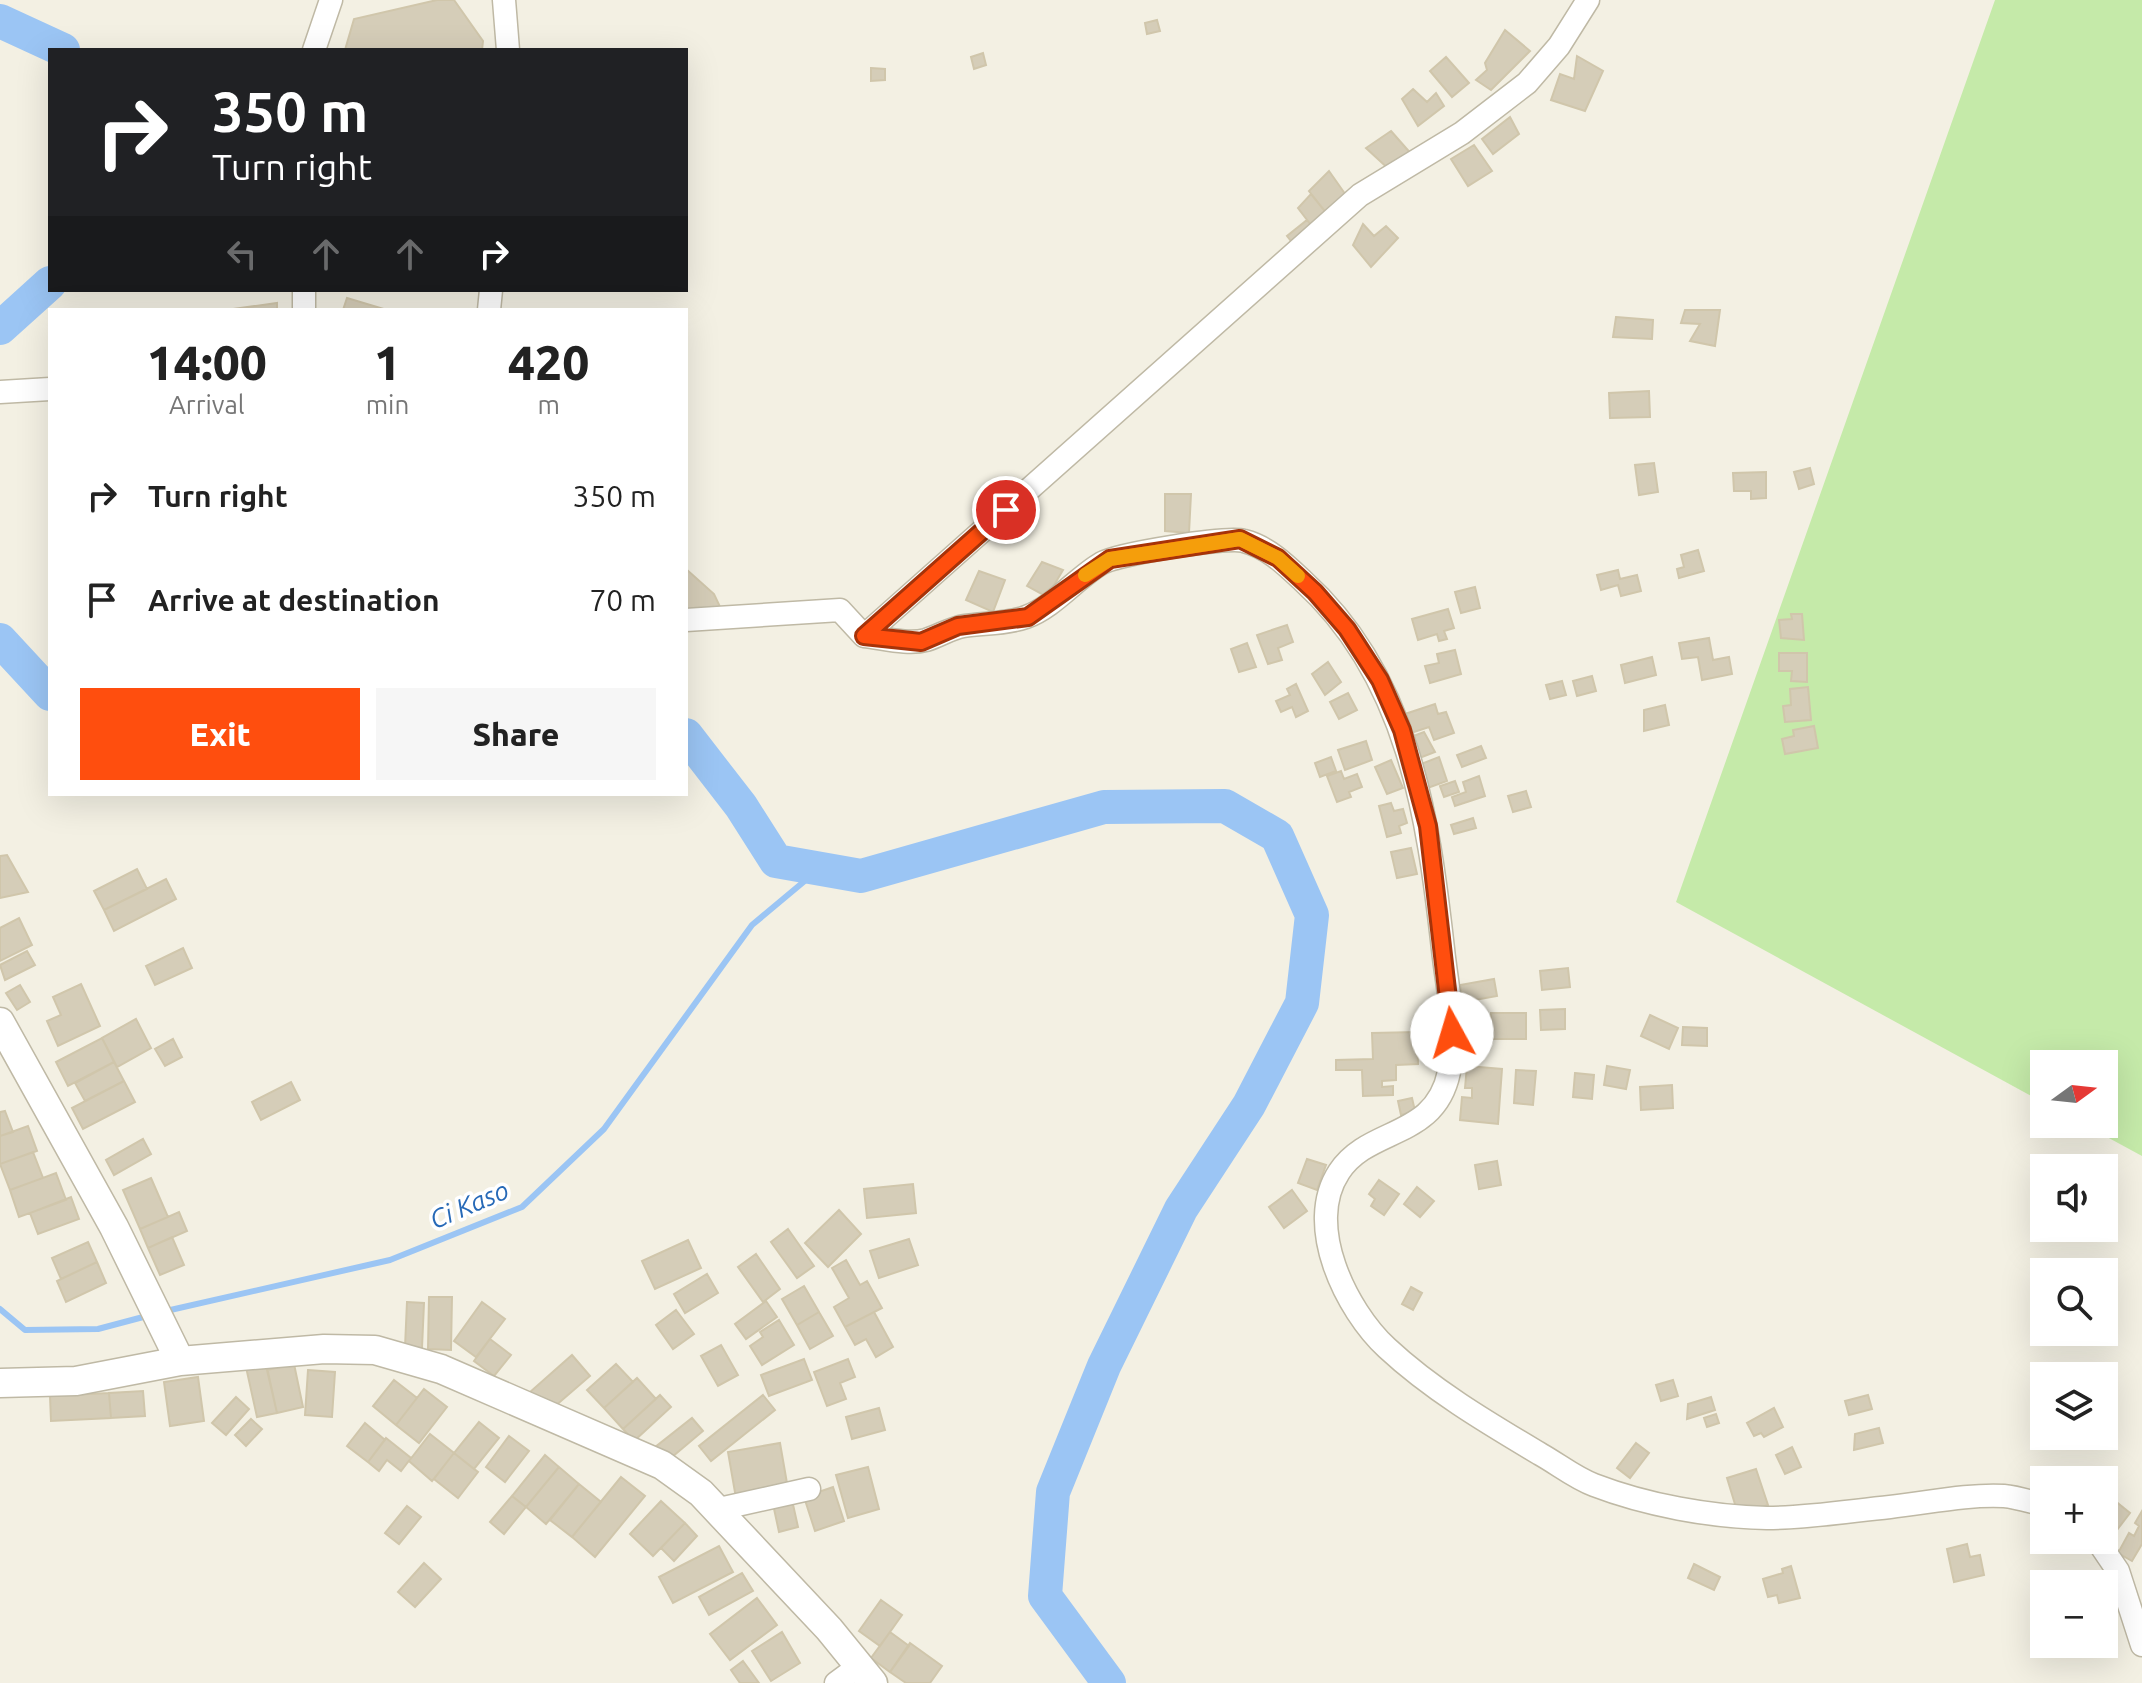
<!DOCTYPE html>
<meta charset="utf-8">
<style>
:root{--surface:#fff;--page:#f6f6f6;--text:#222;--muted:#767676;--accent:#ff4e0e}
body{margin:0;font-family:Ubuntu,sans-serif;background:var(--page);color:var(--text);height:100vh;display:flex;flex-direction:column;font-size:30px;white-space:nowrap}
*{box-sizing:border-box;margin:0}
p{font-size:26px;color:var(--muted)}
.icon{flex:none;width:44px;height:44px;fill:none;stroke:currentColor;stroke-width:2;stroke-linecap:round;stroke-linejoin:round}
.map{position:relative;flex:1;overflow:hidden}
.side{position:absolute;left:48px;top:308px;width:640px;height:488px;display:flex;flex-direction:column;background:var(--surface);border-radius:0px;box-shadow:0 8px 32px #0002}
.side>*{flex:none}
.hud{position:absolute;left:48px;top:48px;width:640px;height:244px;border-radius:0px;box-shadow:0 8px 32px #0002;background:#202124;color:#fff;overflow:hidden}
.needle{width:52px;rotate:75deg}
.buttons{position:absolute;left:2030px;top:1050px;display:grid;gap:16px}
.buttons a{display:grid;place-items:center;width:88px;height:88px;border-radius:0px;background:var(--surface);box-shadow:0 8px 32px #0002;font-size:40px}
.pin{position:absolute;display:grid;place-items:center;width:68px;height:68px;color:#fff;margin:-34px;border:4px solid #fff;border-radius:50%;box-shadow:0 2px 8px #0007}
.me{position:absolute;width:88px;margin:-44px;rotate:354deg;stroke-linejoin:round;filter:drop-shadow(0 0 6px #0008)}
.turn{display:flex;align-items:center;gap:28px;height:168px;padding:0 32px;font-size:36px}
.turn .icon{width:104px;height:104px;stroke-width:2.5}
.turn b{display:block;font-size:56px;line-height:68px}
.lanes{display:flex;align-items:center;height:76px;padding:0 32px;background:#0003;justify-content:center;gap:40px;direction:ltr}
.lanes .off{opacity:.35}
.eta{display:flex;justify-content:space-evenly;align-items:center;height:136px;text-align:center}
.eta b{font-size:48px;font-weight:800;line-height:56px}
.button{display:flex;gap:16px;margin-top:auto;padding:16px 32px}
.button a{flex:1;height:92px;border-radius:0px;background:var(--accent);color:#fff;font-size:32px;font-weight:800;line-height:92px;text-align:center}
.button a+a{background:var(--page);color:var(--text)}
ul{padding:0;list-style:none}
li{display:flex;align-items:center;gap:24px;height:104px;padding:0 32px}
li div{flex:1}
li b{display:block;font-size:30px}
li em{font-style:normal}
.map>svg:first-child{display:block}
.green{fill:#c5eaa9}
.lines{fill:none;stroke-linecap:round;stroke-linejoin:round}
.stream{stroke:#9bc5f4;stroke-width:6}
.river{stroke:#9bc5f4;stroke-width:34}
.building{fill:#d5cdb8;stroke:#d0c6ab;stroke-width:2}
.minor-casing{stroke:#bfb9a5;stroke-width:25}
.tertiary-casing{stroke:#bfb9a5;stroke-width:31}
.minor{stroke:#fff;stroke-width:22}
.tertiary{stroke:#fff;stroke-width:28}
.route-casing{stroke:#a63309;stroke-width:20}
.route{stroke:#ff4e0e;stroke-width:14}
.slow{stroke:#f59e0b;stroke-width:14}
.labels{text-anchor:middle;stroke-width:7;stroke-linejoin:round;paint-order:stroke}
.water-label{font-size:26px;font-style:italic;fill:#2669b7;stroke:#fff}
</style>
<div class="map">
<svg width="2142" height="1683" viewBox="0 0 2142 1683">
<rect width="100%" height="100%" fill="#f3f0e3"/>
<path class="green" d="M1995 0H2142V1156L2083 1124H2104V1064H2044V1103L1676 902Z"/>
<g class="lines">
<path class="stream" d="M0 1309 25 1330 98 1329 147 1316
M166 1311 390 1260 522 1207 604 1129 752 925 819 869"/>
<path class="river" d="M0 21 63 50
M0 328 50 283
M0 640 50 694
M686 735 741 806 776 861 861 876 1104 807 1225 806 1277 836 1312 915 1302 1003 1249 1105 1181 1209 1104 1366 1053 1492 1045 1596 1109 1683"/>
</g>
<path class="building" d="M437 0H454L483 41 482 50H345L354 19Z
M1157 20 1160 31 1147 34 1145 23Z
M1505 30 1530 51 1491 90 1476 80 1487 70 1485 63Z
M983 53 986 65 974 69 971 57Z
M1577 56 1603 71 1585 111 1551 100 1560 74 1574 79Z
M1446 57 1469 83 1452 97 1430 71Z
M871 68 885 69V80L871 81Z
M1413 89 1427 102 1436 93 1444 106 1418 126 1402 99Z
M1510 117 1519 134 1493 154 1482 139Z
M1391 131 1413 156 1393 173 1366 148Z
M1474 145 1492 171 1468 186 1451 159Z
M1329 171 1348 198 1328 215 1309 191Z
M1311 194 1328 215 1314 229 1298 208Z
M1307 220 1314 229 1295 246 1287 236Z
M1363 224 1374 236 1386 226 1398 238 1371 267 1353 245Z
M347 298 387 310H343Z
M277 303V310H226Z
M1685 310H1720L1715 346 1690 341 1700 324 1681 323Z
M1616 317 1653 320 1652 339 1613 337Z
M1649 391 1650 417 1610 418 1609 393Z
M1654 463 1658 492 1639 495 1635 465Z
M1810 468 1814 484 1799 489 1794 472Z
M1766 472V498L1751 499V491H1734L1733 473Z
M1165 494H1191L1189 533 1165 531Z
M1698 550 1704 571 1679 578 1677 569 1684 567 1681 555Z
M1042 562 1063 570 1047 597 1027 586Z
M686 569 714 594 722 611 686 617Z
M1618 570 1620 579 1637 575 1641 591 1621 596 1618 585 1601 590 1597 575Z
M979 571 1005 580 993 612 966 600Z
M1475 587 1480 608 1461 613 1455 592Z
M1448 609 1454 628 1444 631 1447 639 1439 641 1437 634 1418 640 1412 619Z
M1791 614H1802L1804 640 1781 638 1779 620 1792 619Z
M1287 625 1293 642 1278 648 1282 660 1268 664 1257 635Z
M1709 638 1713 660 1729 657 1732 674 1702 680 1698 657 1682 659 1679 643Z
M1247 643 1256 667 1239 672 1231 649Z
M1455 650 1461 674 1430 683 1425 666 1439 663 1437 654Z
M1779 653H1807V682L1791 681 1792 671H1779Z
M1652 657 1656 675 1625 683 1621 665Z
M1328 662 1341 682 1325 695 1312 674Z
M1592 676 1596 691 1577 696 1573 681Z
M1562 681 1566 695 1550 699 1546 685Z
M1296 684 1308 711 1296 717 1292 707 1281 712 1276 701 1290 695 1287 689Z
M1808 687 1811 720 1785 722 1783 706 1791 705 1790 689Z
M1348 693 1357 710 1339 719 1330 702Z
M1435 704 1438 714 1446 712 1454 733 1434 740 1429 727 1411 733 1405 714Z
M1665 705 1669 725 1644 731V710Z
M1814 726 1818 748 1785 754 1782 739 1794 736 1793 730Z
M1424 732 1435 752 1414 760 1411 737Z
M1366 741 1372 760 1345 770 1338 750Z
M1481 746 1486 758 1462 767 1457 755Z
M1331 757 1336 771 1320 777 1315 763Z
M1439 757 1447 781 1425 789 1416 766Z
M1391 760 1403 788 1387 794 1375 767Z
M1341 771 1344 779 1357 774 1362 787 1349 792 1351 797 1337 802 1327 776Z
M1479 776 1485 796 1455 806 1452 797 1466 792 1463 782Z
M1455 781 1459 792 1444 797 1440 786Z
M1526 791 1531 807 1513 812 1508 796Z
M1391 803 1394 811 1403 809 1407 823 1399 826 1401 833 1387 837 1379 806Z
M1473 818 1476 828 1454 834 1451 825Z
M1411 848 1417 874 1397 878 1391 852Z
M7 855 28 892 0 898V856Z
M137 869 147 889 104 910 94 891Z
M166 879 176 899 114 931 104 910Z
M19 918 32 945 0 961V928Z
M183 948 192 968 155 985 146 966Z
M27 951 35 965 5 980 0 965Z
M1568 968 1570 987 1542 990 1540 971Z
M1494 979 1497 996 1463 1002 1460 985Z
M81 984 100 1026 58 1046 47 1021 61 1015 53 997Z
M20 985 30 1002 17 1010 6 993Z
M1565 1009V1029L1541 1030 1540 1010Z
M1491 1013H1526V1039H1491Z
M1650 1015 1678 1028 1669 1049 1641 1036Z
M136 1019 151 1048 117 1067 102 1038Z
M1683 1027 1707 1028V1046L1682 1045Z
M1417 1032 1418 1064 1396 1065V1080L1382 1081V1087L1393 1086V1095L1363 1096 1362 1070H1336V1060L1373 1059 1372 1033Z
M102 1038 114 1062 68 1086 56 1062Z
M173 1039 182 1057 165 1066 155 1049Z
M114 1062 124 1081 85 1101 75 1083Z
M1467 1066 1502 1069 1498 1124 1460 1120 1462 1097 1472 1098V1088H1465Z
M1607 1066 1630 1070 1626 1089 1604 1085Z
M1516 1070 1536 1071 1533 1105 1514 1103Z
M1575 1073 1594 1075 1592 1099 1573 1097Z
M124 1081 135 1102 83 1129 72 1108Z
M291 1082 300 1100 261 1120 252 1102Z
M1672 1085 1673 1108 1641 1110 1640 1087Z
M1412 1098 1415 1111 1401 1115 1398 1101Z
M5 1111 13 1132 0 1136V1112Z
M28 1126 37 1151 0 1164V1136Z
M143 1139 151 1154 114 1175 106 1160Z
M33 1152 43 1178 10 1190 0 1164Z
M1307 1159 1326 1165 1317 1190 1298 1183Z
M1497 1161 1501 1185 1479 1189 1475 1165Z
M56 1173 66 1200 19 1217 10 1190Z
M151 1178 168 1217 140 1229 123 1190Z
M1379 1180 1399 1194 1384 1215 1371 1206 1375 1199 1369 1194Z
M913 1184 916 1213 867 1218 864 1189Z
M1417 1187 1434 1201 1420 1217 1404 1204Z
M1292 1190 1307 1211 1284 1228 1269 1207Z
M71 1197 79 1219 38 1234 30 1213Z
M839 1210 861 1234 828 1267 805 1243Z
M179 1212 187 1231 148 1248 140 1229Z
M788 1229 814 1266 797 1278 771 1242Z
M172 1237 184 1265 160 1275 148 1248Z
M909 1239 918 1265 879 1278 870 1251Z
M688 1240 701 1268 655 1289 642 1261Z
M88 1242 97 1262 61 1279 52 1258Z
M756 1254 780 1289 763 1302 738 1267Z
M846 1260 860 1285 867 1281 882 1308 845 1327 834 1307 849 1298 832 1268Z
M97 1262 106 1283 66 1302 57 1281Z
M707 1274 718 1293 685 1313 674 1294Z
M804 1286 819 1312 797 1325 782 1299Z
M1411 1287 1422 1293 1413 1310 1402 1304Z
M429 1297H452L451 1350 428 1349Z
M766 1301 777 1317 746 1339 735 1324Z
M407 1302 424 1303 422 1348 405 1347Z
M482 1302 505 1319 476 1357 454 1341Z
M676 1310 694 1334 673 1349 656 1325Z
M819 1312 833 1336 810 1349 797 1325Z
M874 1312 893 1347 876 1357 866 1339 855 1345 845 1327Z
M779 1320 794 1345 762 1365 750 1346 763 1337 760 1332Z
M490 1339 511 1355 494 1376 474 1361Z
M721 1345 738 1375 718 1386 701 1356Z
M572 1355 590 1376 547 1413 530 1392Z
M804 1359 812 1380 769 1396 761 1375Z
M848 1359 855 1377 840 1383 846 1399 827 1406 814 1372Z
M266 1363 277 1413 257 1417 246 1367Z
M294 1364 303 1407 277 1413 267 1370Z
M616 1364 633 1382 604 1408 587 1390Z
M308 1370 335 1372 332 1417 305 1415Z
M198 1377 204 1421 170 1426 164 1382Z
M637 1378 656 1399 623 1429 604 1408Z
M394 1380 417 1398 396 1425 373 1406Z
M1673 1380 1678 1396 1661 1401 1656 1385Z
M424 1389 447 1407 419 1443 396 1425Z
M143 1391 145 1416 111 1418 109 1393Z
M109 1393 111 1418 51 1421 50 1396Z
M660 1395 671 1407 634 1441 623 1429Z
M763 1395 775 1410 711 1461 699 1446Z
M1868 1395 1872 1409 1849 1415 1845 1401Z
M236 1397 249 1409 226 1435 212 1423Z
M1711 1397 1715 1410 1687 1419 1688 1404Z
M879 1408 885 1430 852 1439 846 1417Z
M1774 1408 1783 1427 1764 1437 1761 1433 1754 1436 1747 1423Z
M1716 1414 1719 1423 1707 1427 1704 1418Z
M692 1418 703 1431 666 1462 654 1448Z
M251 1419 262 1429 246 1446 235 1435Z
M479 1422 499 1438 474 1469 454 1453Z
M365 1423 385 1440 368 1462 347 1446Z
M1879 1428 1883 1443 1854 1450 1855 1434Z
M430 1434 454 1453 432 1481 409 1461Z
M509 1436 529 1451 505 1482 486 1467Z
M386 1438 411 1458 401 1471 387 1460 379 1471 368 1462Z
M780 1443 788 1489 736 1498 728 1452Z
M1636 1443 1649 1453 1630 1478 1617 1468Z
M1792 1447 1801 1467 1785 1474 1776 1455Z
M454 1453 478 1472 458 1498 434 1479Z
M545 1455 559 1467 526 1507 512 1496Z
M559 1467 579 1484 546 1524 526 1507Z
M868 1467 879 1509 848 1518 836 1475Z
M1756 1469 1768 1505 1738 1514 1727 1478Z
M621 1477 645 1496 595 1557 572 1537Z
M579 1484 601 1502 572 1537 550 1520Z
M833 1487 844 1521 815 1531 804 1497Z
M512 1496 526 1507 504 1534 490 1522Z
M792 1500 798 1527 779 1532 773 1504Z
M2114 1500 2130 1513 2107 1543 2104 1513Z
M661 1501 685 1523 653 1556 630 1534Z
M407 1506 421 1517 399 1544 385 1533Z
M2142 1511V1544L2132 1561 2118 1553 2129 1533 2134 1536 2139 1526 2135 1523Z
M685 1523 697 1536 674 1561 661 1548Z
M1967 1544 1970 1557 1980 1555 1984 1575 1954 1582 1947 1549Z
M719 1546 733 1572 673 1603 659 1577Z
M424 1563 441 1579 415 1607 398 1592Z
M1694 1564 1720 1577 1714 1590 1688 1578Z
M1791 1566 1800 1598 1779 1603 1777 1595 1768 1597 1763 1579 1783 1573 1782 1569Z
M742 1573 753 1591 709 1615 699 1597Z
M757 1598 777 1625 730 1660 710 1634Z
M881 1600 902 1615 880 1646 859 1631Z
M782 1632 800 1663 771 1681 752 1651Z
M890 1632 909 1646 890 1672 871 1658Z
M910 1643 942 1666 930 1683H906L890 1672Z
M743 1661 759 1683H740L731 1670Z"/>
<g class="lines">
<g class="minor-casing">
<path id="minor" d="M504 0 508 50
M314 50 331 0
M304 290V310
M489 310 491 290
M0 392 50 389
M686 620 840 610 864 636C883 638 908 645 926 640 939 636 951 628 964 626 984 623 1007 624 1026 617 1054 607 1076 578 1102 563 1118 554 1226 536 1244 541 1268 547 1286 565 1303 581 1408 676 1428 815 1443 949 1447 988 1458 1033 1449 1072 1435 1140 1369 1126 1339 1172 1304 1225 1346 1310 1387 1348 1432 1390 1488 1423 1540 1454 1558 1464 1575 1478 1594 1485 1646 1505 1711 1517 1767 1518 1807 1518 1850 1511 1890 1507 1927 1503 1967 1494 2004 1496 2017 1497 2031 1502 2044 1505
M864 636 1360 195 1462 133 1527 83 1559 46 1588 0
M719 1509 809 1489
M2097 1540 2118 1571 2142 1645
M836 1683 859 1666"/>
</g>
<g class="tertiary-casing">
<path id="tertiary" d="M0 1022 114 1227 180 1361
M0 1383 76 1381 180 1361 324 1349 375 1350 441 1369 662 1465 701 1493 829 1629 873 1683"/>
</g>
<use href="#minor" class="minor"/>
<use href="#tertiary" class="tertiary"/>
</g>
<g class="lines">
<g class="route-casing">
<path id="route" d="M1006 510 864 636 921 642 958 626 1028 617 1110 559 1240 539 1278 558 1315 592 1347 629 1380 680 1402 730 1428 826 1452 1033"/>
</g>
<use href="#route" class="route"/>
<path class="slow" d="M1085 575 1110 559 1240 539 1278 558 1298 576"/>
</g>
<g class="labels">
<g class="water-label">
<text transform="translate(469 1205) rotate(-23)" y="9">Ci Kaso</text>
</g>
</g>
</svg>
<div class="buttons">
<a><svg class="needle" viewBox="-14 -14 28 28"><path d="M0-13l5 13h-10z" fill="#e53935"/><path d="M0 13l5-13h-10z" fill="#767676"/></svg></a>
<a><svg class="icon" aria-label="sound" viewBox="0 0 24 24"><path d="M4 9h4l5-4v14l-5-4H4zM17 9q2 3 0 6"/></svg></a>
<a><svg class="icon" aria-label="search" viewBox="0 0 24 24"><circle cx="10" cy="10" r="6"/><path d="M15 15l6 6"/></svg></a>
<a><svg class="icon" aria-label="layers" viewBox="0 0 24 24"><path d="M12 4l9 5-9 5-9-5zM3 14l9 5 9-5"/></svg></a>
<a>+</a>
<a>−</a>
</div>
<div class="pin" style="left:1006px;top:510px;background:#d93025"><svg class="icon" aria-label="arrive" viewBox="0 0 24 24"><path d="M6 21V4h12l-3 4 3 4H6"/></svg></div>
<svg class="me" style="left:1452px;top:1033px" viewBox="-20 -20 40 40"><circle r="19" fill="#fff"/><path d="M0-13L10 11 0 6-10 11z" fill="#ff4e0e"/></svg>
<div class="hud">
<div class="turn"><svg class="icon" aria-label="right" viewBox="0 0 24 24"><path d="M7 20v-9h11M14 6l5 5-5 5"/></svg><div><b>350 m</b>Turn right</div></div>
<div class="lanes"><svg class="icon off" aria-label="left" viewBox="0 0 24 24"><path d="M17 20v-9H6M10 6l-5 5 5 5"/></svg><svg class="icon off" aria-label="ahead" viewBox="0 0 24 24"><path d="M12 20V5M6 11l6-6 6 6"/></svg><svg class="icon off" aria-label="ahead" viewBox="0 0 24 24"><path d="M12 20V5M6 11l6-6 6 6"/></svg><svg class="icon" aria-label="right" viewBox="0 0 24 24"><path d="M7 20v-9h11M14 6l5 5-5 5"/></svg></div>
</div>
<section class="side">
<div class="eta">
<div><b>14:00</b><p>Arrival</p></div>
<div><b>1</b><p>min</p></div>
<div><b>420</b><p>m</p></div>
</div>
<ul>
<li><svg class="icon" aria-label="right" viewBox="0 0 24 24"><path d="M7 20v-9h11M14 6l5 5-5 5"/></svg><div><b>Turn right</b></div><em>350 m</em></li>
<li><svg class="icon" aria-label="arrive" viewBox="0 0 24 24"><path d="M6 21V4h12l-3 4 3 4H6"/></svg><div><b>Arrive at destination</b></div><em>70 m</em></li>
</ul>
<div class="button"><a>Exit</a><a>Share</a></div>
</section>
</div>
